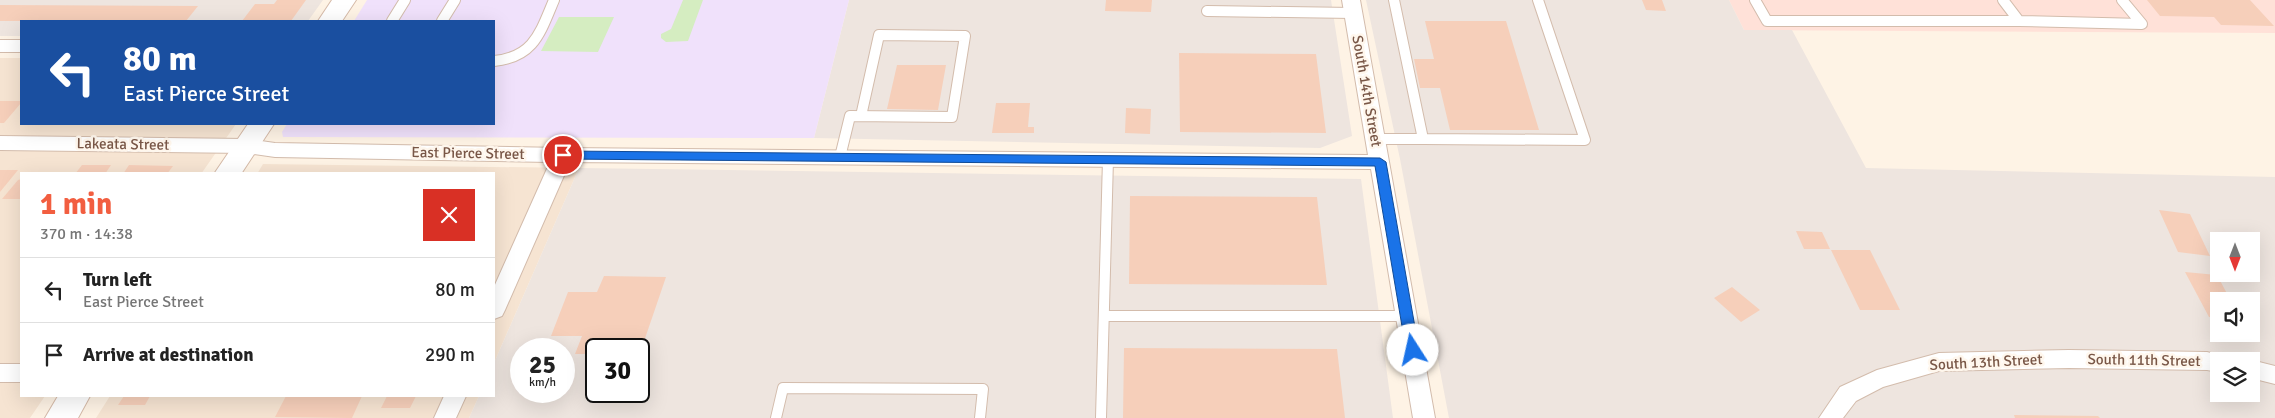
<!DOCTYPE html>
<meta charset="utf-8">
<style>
:root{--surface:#fff;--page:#f6f6f6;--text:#222;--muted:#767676;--line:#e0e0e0;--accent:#f25e40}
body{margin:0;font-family:Signika,sans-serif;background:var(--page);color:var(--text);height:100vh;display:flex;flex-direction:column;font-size:19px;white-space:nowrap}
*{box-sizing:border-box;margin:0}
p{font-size:16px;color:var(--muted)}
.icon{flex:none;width:28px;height:28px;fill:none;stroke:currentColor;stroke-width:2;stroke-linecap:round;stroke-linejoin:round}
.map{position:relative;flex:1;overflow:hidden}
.drawer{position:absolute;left:20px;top:172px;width:475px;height:225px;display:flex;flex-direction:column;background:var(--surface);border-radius:0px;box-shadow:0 5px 20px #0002}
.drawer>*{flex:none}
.hud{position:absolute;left:20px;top:20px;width:475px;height:105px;border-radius:0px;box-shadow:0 5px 20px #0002;background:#1a4fa0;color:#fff;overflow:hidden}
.needle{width:32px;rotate:180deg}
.tools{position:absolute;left:2210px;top:232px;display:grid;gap:10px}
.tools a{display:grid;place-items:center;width:50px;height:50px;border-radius:0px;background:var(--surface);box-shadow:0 5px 20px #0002;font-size:25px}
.speed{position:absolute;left:510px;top:338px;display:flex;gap:10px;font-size:25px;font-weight:700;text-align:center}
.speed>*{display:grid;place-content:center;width:65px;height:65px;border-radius:50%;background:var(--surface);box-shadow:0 5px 20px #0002;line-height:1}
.speed small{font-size:12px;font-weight:400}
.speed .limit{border:2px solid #111;border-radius:8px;background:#fff;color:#111}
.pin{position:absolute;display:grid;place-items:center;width:42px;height:42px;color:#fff;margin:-21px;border:2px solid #fff;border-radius:50%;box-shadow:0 1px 5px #0007}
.me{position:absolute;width:55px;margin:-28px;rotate:350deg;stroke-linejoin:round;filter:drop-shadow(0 0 4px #0008)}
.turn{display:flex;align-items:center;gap:18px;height:105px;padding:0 20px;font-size:22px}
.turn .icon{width:65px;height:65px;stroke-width:2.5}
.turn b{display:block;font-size:35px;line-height:42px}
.round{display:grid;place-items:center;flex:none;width:52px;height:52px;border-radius:0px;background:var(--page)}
.head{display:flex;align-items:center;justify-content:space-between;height:85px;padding:0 20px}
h1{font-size:30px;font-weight:800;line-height:38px;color:var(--accent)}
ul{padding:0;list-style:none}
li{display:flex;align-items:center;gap:15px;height:65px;padding:0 20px;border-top:1px solid var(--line)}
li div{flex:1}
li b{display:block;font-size:19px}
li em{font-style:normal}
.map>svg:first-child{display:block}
.residential{fill:#f6e4d2}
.commercial{fill:#ffe1d8}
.industrial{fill:#eee5df;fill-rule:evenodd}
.education{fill:#f0e1fb}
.green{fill:#d5edc1}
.building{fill:#f6cfba}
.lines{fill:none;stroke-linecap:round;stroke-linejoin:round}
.lane-casing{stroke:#d3bcac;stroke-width:12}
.street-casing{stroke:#d3bcac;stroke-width:2}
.secondary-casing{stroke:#d6bba9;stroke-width:2}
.lane{stroke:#fff;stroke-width:10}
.street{fill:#fff;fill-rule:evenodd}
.secondary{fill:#fff;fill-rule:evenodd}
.route{fill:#1a73e8;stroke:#114b97}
.labels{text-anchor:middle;stroke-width:5;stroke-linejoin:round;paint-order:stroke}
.street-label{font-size:15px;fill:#795747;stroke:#fff7ed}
</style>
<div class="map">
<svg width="2275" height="418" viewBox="0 0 2275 418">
<rect width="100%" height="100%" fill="#fef3e5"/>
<path class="residential" d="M0 58H21V124H236L201 174H21V396H45L30 418H0Z
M263 164 579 168 494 363V174H257Z
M110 396H479L469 418H96Z"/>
<path class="commercial" d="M1729 0H2275V33L1744 30Z"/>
<path class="industrial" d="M0 0H323L308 21H21V36H0Z
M849 0H1331L1352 136 1320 148 814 138Z
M1366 0H1729L1744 30H1792L1866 168 2275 177V418H1449L1400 159ZM2219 241H2251V274H2219ZM2219 301H2251V334H2219ZM2219 361H2251V394H2219Z
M579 168 1361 179 1393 418H469L479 396H494V363ZM521 349H564V391H521ZM596 349H639V391H596Z"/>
<path class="education" d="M367 0H849L814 138 283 137 282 132 287 124H494V21H354Z"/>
<path class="green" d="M683 0H703L688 41 666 42 661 38V34L671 29Z
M559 17H614L598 52 541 51Z"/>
<path class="building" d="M277 0H306L291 21H242L255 4H274Z
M1106 0H1152L1151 12 1105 11Z
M1642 0H1662L1666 11 1646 10Z
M2147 0H2250L2274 26 2221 25 2214 17 2160 16Z
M0 5 198 6 186 21H0Z
M1425 21H1506L1539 130H1450L1440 88H1420L1414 59H1434Z
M1179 53 1316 54 1326 133 1180 132Z
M897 65H946L938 110 887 109Z
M0 101H21V103L4 123H0Z
M996 103H1030L1028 127H1034V133H992Z
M1126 108 1151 109 1150 134 1125 133Z
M82 165H111L105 174H75Z
M129 165 173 166 167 174H123Z
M0 170H18L0 192Z
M21 179V199H2L18 180Z
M1130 196 1317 197 1327 285 1129 284Z
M2159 210 2190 214 2210 256 2178 252Z
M1796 231 1822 232 1830 249H1804Z
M1831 250H1870L1900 310H1860Z
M2185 272 2217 275 2231 301H2219V318L2209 317Z
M604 276 666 277 639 356V349H596V354H575L582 336H551L568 292H597Z
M1732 287 1760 310 1741 322 1714 298Z
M1124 348 1337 349 1345 418H1123Z
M124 396H150L145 405H118Z
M286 396H362L352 418 275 417Z
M387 396H416L410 408H381Z
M2014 415 2098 416 2100 418H2015Z"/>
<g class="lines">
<g class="lane-casing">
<path id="lane" d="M1755 0 1767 21H2019
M2003 0 2019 21 2142 24 2122 0
M1207 11 1353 13
M392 21 405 0
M442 21 455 0
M494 61C534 57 540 33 554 0
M1376 139H1423L1394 0
M1423 139 1585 140 1538 0
M840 157 850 116 952 117 965 36 879 35 861 116
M1104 316H1407
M776 418 783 388 983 389 980 418
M1101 418 1108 159"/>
</g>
<g class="street-casing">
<path id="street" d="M1342 0H1360L1435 418H1413L1371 169 570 162 505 310 502 316 494 319V287L550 162 275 157 246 153 0 150V136L246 139 275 143 563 148 1368 155Z
M0 40H21V52H0Z
M2069 350 2207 352 2227 357 2229 361H2219V372L2207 370 2069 368 1939 371 1883 387 1856 401 1843 418H1819L1840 387 1877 370 1939 353Z
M2251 360 2275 366V384L2251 378V361H2247Z
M0 364H21V382H0Z
M444 396H466L456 418H434Z"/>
</g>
<g class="secondary-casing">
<path id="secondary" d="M332 0H356L342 21H318Z
M248 124H274L241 174H214Z
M58 396H90L78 418H45Z"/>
</g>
<use href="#lane" class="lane"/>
<use href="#street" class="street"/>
<use href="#secondary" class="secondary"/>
</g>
<path class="route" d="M563 151 1380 158 1386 162 1419 350 1417 354H1408L1406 350 1375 166 563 159 558 155Z"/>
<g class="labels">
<g class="street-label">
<text transform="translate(1367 91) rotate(80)" y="5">South 14th Street</text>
<text transform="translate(123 144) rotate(1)" y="5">Lakeata Street</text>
<text transform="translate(468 153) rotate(1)" y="5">East Pierce Street</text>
<text transform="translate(2144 360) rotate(1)" y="5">South 11th Street</text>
<text transform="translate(1986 362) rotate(-3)" y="5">South 13th Street</text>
</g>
</g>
</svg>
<div class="tools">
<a><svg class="needle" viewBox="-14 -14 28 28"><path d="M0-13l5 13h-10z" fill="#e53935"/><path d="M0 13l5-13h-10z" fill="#767676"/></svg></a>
<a><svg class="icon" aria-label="sound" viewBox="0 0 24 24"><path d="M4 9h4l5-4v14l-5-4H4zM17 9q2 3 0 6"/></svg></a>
<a><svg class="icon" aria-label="layers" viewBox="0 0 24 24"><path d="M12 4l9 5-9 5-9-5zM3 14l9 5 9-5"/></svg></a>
</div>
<div class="speed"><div>25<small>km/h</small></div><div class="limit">30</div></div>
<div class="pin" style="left:563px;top:155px;background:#d93025"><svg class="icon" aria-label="arrive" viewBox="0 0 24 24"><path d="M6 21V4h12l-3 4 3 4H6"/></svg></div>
<svg class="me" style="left:1413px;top:350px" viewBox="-20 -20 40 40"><circle r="19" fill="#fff"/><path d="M0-13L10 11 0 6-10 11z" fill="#1a73e8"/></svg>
<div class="hud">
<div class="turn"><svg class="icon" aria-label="left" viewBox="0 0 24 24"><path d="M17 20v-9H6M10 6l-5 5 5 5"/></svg><div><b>80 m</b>East Pierce Street</div></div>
</div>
<section class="drawer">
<div class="head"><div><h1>1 min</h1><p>370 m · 14:38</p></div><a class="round" style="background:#d93025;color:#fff"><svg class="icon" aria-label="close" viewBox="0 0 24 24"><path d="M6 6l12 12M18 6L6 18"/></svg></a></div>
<ul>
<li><svg class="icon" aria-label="left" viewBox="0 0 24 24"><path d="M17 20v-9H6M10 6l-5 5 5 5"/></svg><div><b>Turn left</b><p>East Pierce Street</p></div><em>80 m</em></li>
<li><svg class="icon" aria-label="arrive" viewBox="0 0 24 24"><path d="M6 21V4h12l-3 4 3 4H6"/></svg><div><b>Arrive at destination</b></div><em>290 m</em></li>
</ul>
</section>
</div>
